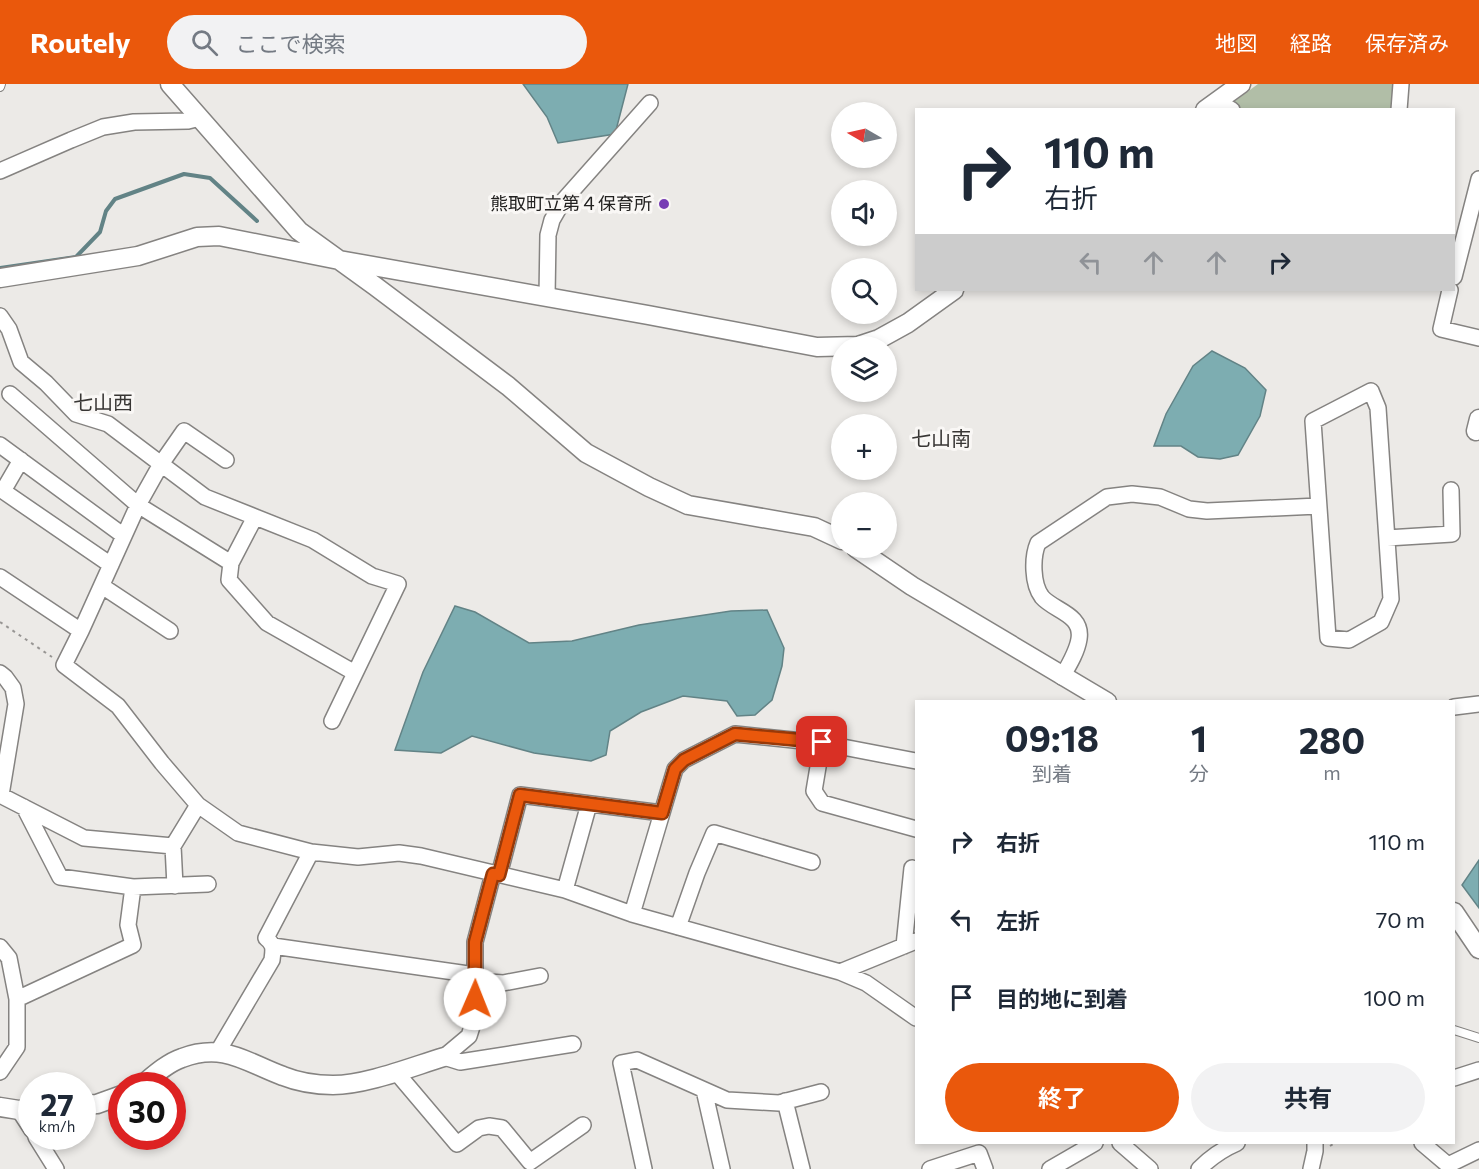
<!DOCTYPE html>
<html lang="ja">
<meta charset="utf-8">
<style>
:root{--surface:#fff;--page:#f2f2f3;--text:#1f2937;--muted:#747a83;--accent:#ea580c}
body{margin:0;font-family:Commissioner,"Noto Sans JP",sans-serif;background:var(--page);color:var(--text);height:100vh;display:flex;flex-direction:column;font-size:22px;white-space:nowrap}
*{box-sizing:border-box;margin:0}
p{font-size:20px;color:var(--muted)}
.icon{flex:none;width:33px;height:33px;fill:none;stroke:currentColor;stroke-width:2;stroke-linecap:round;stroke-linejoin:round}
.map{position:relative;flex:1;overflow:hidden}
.side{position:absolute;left:915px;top:616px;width:540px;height:444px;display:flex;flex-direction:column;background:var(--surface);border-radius:0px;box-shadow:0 3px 9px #0003}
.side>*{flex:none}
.hud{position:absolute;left:915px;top:24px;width:540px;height:183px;border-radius:0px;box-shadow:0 3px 9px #0003;background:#fff;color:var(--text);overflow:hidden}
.needle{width:39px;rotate:279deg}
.tools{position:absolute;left:831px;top:18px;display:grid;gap:12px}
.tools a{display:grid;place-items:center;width:66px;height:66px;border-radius:50%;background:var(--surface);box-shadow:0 3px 9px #0003;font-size:30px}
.speed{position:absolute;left:18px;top:988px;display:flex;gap:12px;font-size:30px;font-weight:700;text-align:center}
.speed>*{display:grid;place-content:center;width:78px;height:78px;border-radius:50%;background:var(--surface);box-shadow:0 3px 9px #0003;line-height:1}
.speed small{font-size:15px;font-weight:400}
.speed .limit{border:9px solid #d22;background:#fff;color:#111}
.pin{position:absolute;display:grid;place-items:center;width:51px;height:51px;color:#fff;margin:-26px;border-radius:12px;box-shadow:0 3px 9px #0006}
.me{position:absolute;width:66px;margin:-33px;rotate:1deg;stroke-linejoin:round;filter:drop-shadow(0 0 4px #0008)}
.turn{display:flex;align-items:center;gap:21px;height:126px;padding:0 30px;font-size:27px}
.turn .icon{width:78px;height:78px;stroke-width:2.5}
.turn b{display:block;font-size:42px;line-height:51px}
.lanes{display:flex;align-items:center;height:57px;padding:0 30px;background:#0003;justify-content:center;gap:30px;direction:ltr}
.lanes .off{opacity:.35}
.eta{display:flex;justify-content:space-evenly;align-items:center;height:102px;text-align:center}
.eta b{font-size:36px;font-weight:700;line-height:42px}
.cta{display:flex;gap:12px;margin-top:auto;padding:12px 30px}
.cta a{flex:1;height:69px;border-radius:36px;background:var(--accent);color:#fff;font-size:24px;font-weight:700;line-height:69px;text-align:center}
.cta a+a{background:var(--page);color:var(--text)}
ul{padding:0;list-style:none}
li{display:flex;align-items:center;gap:18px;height:78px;padding:0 30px}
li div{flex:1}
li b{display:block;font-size:22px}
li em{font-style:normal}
header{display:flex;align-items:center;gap:36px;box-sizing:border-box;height:84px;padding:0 30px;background:var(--accent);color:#fff}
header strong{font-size:28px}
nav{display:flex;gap:33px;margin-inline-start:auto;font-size:21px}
.search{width:420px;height:54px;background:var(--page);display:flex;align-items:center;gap:15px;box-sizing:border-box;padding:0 21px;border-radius:33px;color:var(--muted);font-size:22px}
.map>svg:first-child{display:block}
.green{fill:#b1bea7}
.water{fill:#7dadb1;stroke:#628386;stroke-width:1.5}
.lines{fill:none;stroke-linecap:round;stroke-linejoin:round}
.stream{stroke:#628386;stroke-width:4}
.service-casing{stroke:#858381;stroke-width:10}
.minor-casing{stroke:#858381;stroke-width:18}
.tertiary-casing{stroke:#858381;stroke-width:21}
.path{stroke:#989694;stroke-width:2;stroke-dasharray:3 4.5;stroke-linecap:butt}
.service{stroke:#fff;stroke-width:8}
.minor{stroke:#fff;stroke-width:15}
.tertiary{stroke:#fff;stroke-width:18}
.route-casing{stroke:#983908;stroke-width:15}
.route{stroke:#ea580c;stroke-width:10}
.poi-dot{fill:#773eb4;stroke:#f9f7f5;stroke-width:2}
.labels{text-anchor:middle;stroke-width:6;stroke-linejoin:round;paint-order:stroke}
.poi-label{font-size:18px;fill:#222120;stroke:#f9f7f5;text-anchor:end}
.neighbourhood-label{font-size:20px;fill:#383634;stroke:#f9f7f5}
</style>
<header>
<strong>Routely</strong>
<div class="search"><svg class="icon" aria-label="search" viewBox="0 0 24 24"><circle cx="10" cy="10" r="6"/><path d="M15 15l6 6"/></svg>ここで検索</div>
<nav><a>地図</a><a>経路</a><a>保存済み</a></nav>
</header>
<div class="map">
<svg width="1479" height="1085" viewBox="0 0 1479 1085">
<rect width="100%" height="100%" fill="#eceae7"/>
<path class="green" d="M1258 0H1394L1392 25 1241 26 1234 21 1235 17Z"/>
<path class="water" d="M523 0H628L615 50 558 59 547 33Z
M1212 267 1245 284 1266 306 1260 332 1238 371 1220 375 1198 373 1181 362H1154L1166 330 1193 282Z
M455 522 475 528 529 559 572 557 639 541 731 527 767 526 784 564 782 582 772 616 755 631 737 632 727 617 683 612 641 628 610 647 606 671 591 677 534 669 472 652 441 669 395 666 423 588Z
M1479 776V824L1462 801Z"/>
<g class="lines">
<path class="stream" d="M0 184 76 173 100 148 106 127 115 115 184 90 210 94 257 137"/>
<g class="service-casing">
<path id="service" d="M0 3 1 0
M1454 946 1479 954"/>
</g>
<g class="minor-casing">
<path id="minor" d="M1217 17 1232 26
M1399 26 1401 0
M0 87 71 56 103 43 134 38 188 37 200 34
M1454 193 1479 95
M1450 206 1441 245 1479 254
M547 213 548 151 552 136 563 117 650 19
M0 232 9 245 21 278 46 299 76 330 108 340 161 380 138 421 81 547 64 581 118 622 162 679 198 721 238 749 311 768 358 773 399 769 421 772 565 806 632 830 840 888 866 899 916 934
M1371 307 1378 324 1391 515 1381 538 1349 556 1328 554 1313 337Z
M10 310 138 421 231 479
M0 361 124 452
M21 376 3 407 111 481
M226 376 184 347 161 380 205 413 313 456 372 492 398 500 332 637
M255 433 231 479 229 496 267 539 355 589
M1387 454 1452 450 1451 406
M0 493 81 547
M102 502 170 547
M0 589 5 593 13 604 16 620 1 711
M1062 593C1069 581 1077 568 1079 555 1083 530 1054 527 1042 513 1032 500 1032 473 1038 459L1107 413 1132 410 1160 413 1189 425 1207 427 1318 422
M1454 623 1479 620
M822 659 814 707 822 719 916 745
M0 711 84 754 173 762 198 721
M24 723 60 793 133 803 208 800
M173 762 175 802
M499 791 520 711 662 729
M565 806 589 720
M632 830 675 685 684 676 735 650 822 659 916 677
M678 843 697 789 714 749 812 778
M273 862 475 891
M904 862 912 784
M0 863 9 874 17 915V963L0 988
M840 888 916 857
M475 897 503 899 540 892
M17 915 133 861 128 841 133 803
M217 969 272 876C273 866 275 861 266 854L311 768
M444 973 469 952 475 933V858L493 790
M444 973 460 978 573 960
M396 988 457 1060 479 1044 489 1042 502 1044 530 1078 583 1041
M1454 994 1479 986
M704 1006 722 1085
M785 1017 802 1085
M19 1026 32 1046
M36 1053 56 1085
M1120 1059 1150 1085
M1422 1059 1448 1081 1479 1066
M644 1085 621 979 637 976 727 1016 779 1019 821 1008
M930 1085 979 1069 985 1085
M1050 1085 1095 1059
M1199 1085C1210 1074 1223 1065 1237 1059
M1311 1085 1315 1067V1059"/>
</g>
<g class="tertiary-casing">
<path id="tertiary" d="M170 0 299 147 375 202 508 302 586 369 649 403 688 421 814 443 842 456
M1205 26 1241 0
M0 194 138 172 197 153 219 152 339 176 648 231 817 263 858 262 879 255 908 239 954 206
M1476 347 1479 335
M856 464 912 502 1107 618
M1454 828 1479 865
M141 1002C153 992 167 979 182 974 224 958 247 979 283 992 298 998 317 1001 333 1001 366 1001 411 983 444 973
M82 1021 97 1020 122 1011
M0 1023 19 1026 32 1025"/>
</g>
<path class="path" d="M0 538 52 573
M1330 1062 1335 1059"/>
<use href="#service" class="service"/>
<use href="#minor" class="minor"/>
<use href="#tertiary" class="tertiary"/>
</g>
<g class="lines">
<g class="route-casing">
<path id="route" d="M475 915V858L493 790 499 791 520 711 662 729 675 685 684 676 735 650 822 658"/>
</g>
<use href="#route" class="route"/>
</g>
<circle class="poi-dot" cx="664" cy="120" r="6"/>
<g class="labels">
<g class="poi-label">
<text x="652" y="126">熊取町立第４保育所</text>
</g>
<g class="neighbourhood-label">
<text x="103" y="326">七山西</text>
<text x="941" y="362">七山南</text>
</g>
</g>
</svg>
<div class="tools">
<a><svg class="needle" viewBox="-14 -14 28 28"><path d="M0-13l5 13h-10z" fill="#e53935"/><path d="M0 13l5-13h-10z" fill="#747a83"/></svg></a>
<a><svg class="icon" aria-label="sound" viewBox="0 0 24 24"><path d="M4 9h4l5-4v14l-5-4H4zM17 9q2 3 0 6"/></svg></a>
<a><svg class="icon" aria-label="search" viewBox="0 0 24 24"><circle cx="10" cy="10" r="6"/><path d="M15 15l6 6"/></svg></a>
<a><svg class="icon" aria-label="layers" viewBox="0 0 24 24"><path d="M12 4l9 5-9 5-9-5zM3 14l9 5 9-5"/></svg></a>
<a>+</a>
<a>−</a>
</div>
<div class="speed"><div>27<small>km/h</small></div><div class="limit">30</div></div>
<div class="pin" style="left:822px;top:658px;background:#d93025"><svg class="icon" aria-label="arrive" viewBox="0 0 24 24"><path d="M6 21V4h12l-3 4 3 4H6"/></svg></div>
<svg class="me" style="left:475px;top:915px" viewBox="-20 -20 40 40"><circle r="19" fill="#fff"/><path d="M0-13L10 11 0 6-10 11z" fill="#ea580c"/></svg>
<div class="hud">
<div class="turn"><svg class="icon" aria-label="right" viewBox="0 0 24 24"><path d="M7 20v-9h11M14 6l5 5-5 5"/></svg><div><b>110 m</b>右折</div></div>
<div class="lanes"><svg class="icon off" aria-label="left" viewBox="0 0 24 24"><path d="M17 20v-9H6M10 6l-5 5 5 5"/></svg><svg class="icon off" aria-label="ahead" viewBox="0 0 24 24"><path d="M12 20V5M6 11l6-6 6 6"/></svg><svg class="icon off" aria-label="ahead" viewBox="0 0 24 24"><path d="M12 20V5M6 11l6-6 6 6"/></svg><svg class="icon" aria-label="right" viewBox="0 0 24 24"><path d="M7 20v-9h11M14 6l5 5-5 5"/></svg></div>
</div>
<section class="side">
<div class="eta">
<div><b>09:18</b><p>到着</p></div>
<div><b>1</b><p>分</p></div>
<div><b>280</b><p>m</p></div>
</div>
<ul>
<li><svg class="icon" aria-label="right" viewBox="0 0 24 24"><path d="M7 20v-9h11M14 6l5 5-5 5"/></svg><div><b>右折</b></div><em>110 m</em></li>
<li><svg class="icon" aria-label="left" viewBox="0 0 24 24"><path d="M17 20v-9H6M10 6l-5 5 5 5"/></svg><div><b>左折</b></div><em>70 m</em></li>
<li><svg class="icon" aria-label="arrive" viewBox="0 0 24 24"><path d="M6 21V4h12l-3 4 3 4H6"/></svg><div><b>目的地に到着</b></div><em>100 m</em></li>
</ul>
<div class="cta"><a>終了</a><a>共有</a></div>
</section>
</div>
